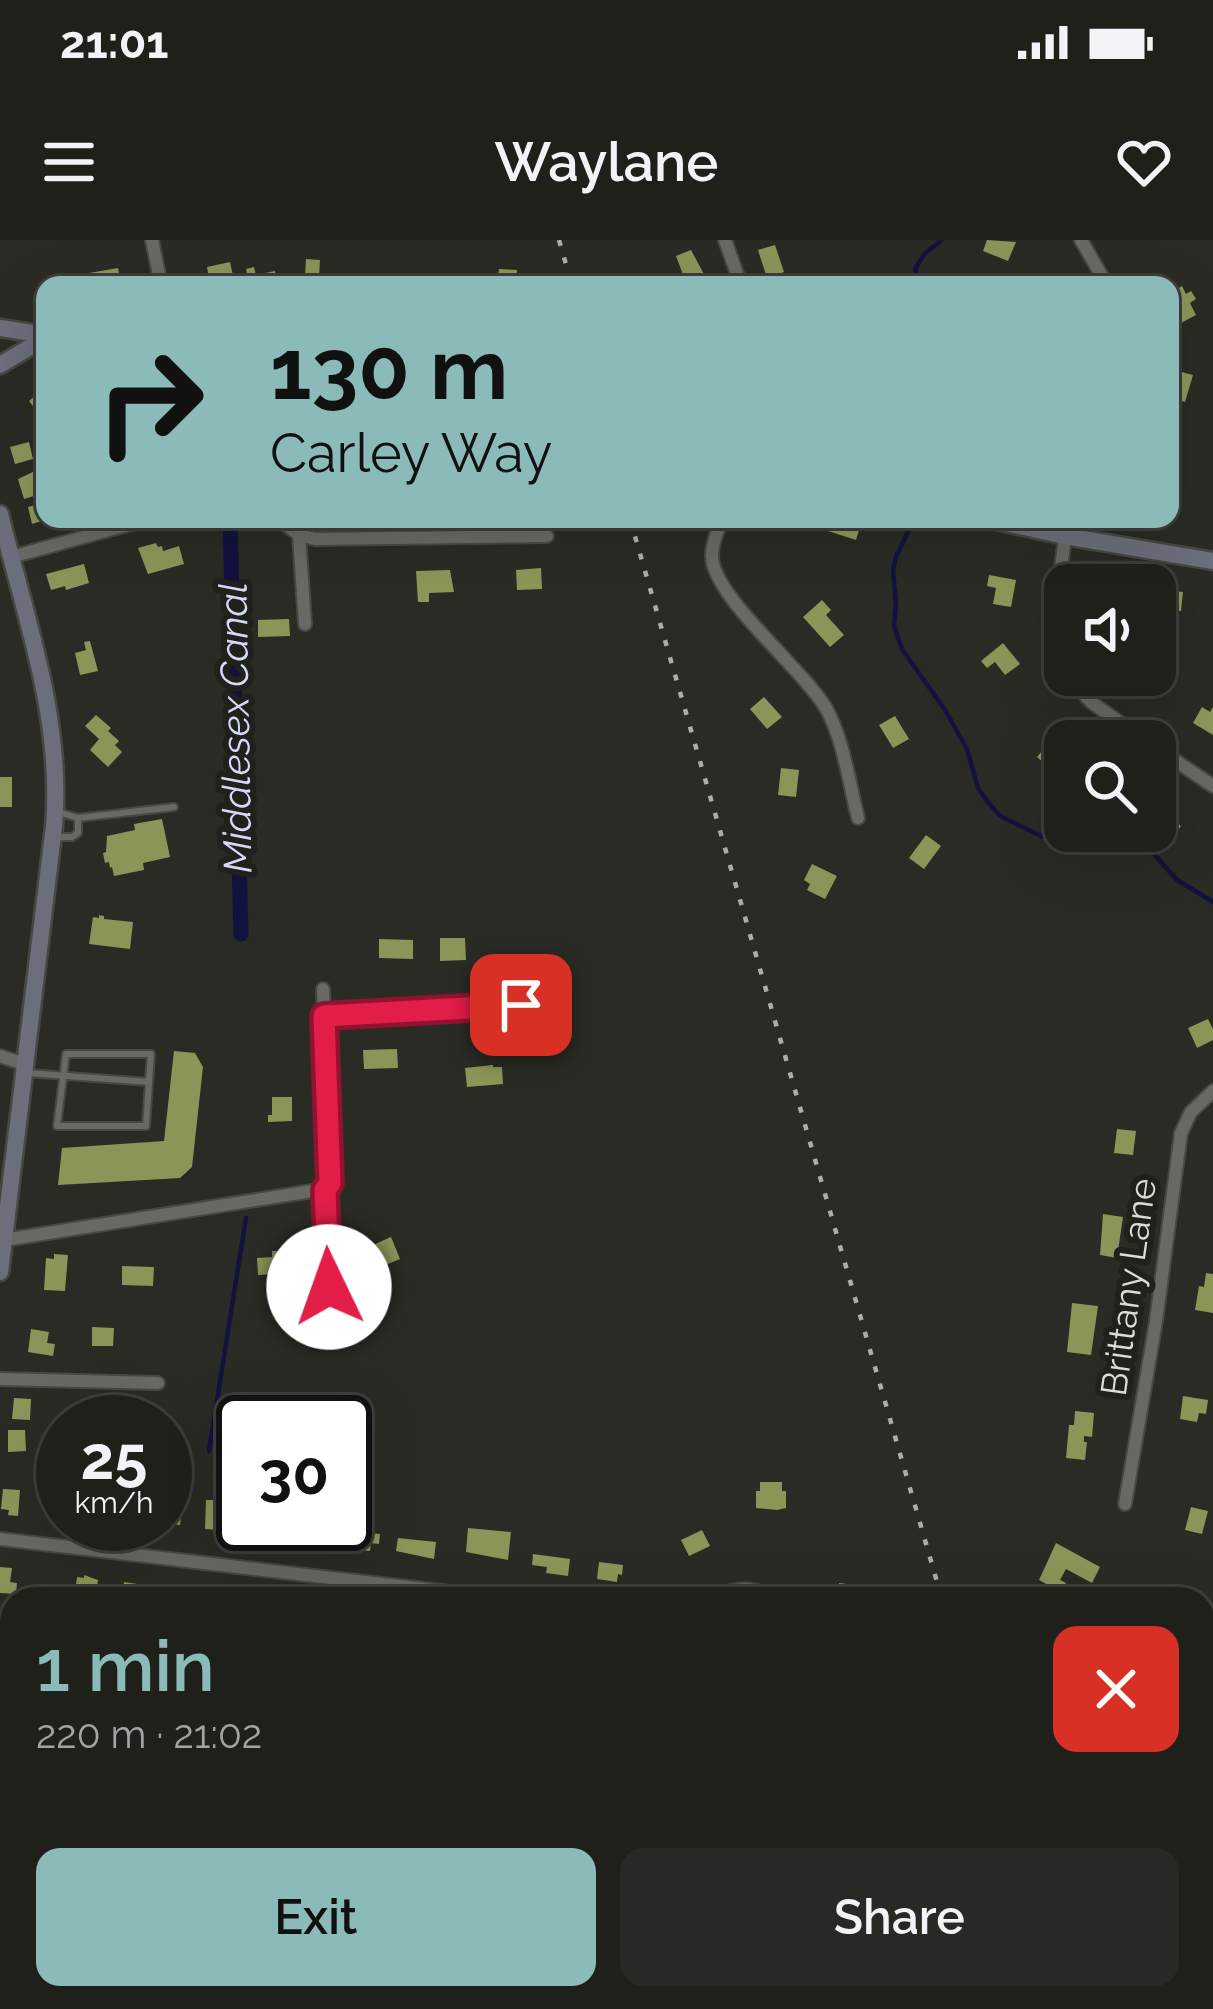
<!DOCTYPE html>
<meta charset="utf-8">
<style>
:root{--surface:#20201b;--page:#282824;--text:#f1f3f6;--muted:#a2a3a3;--line:#3d3e3a;--accent:#8bbbb9}
body{margin:0;font-family:Raleway,sans-serif;background:var(--page);color:var(--text);height:100vh;display:flex;flex-direction:column;font-size:45px;white-space:nowrap}
*{box-sizing:border-box;margin:0}
p{font-size:39px;color:var(--muted)}
.icon{flex:none;width:66px;height:66px;fill:none;stroke:currentColor;stroke-width:2;stroke-linecap:round;stroke-linejoin:round}
.map{position:relative;flex:1;overflow:hidden}
.drawer{position:absolute;left:0px;top:1347px;width:1215px;height:423px;display:flex;flex-direction:column;background:var(--surface);border-radius:36px 36px 0 0;box-shadow:0 12px 48px #0002,0 0 0 3px var(--line)}
.drawer>*{flex:none}
.guide{position:absolute;left:36px;top:36px;width:1143px;height:252px;border-radius:24px;box-shadow:0 12px 48px #0002,0 0 0 3px var(--line);background:#8bbbb9;color:#111;overflow:hidden}
.tools{position:absolute;left:1044px;top:324px;display:grid;gap:24px}
.tools a{display:grid;place-items:center;width:132px;height:132px;border-radius:24px;background:var(--surface);box-shadow:0 12px 48px #0002,0 0 0 3px var(--line);font-size:60px}
.speed{position:absolute;left:36px;top:1155px;display:flex;gap:24px;font-size:60px;font-weight:700;text-align:center}
.speed>*{display:grid;place-content:center;width:156px;height:156px;border-radius:50%;background:var(--surface);box-shadow:0 12px 48px #0002,0 0 0 3px var(--line);line-height:1}
.speed small{font-size:30px;font-weight:400}
.speed .limit{border:6px solid #111;border-radius:18px;background:#fff;color:#111}
.pin{position:absolute;display:grid;place-items:center;width:102px;height:102px;color:#fff;margin:-51px;border-radius:24px;box-shadow:0 6px 18px #0006}
.me{position:absolute;width:132px;margin:-66px;rotate:357deg;stroke-linejoin:round;filter:drop-shadow(0 0 9px #0008)}
.turn{display:flex;align-items:center;gap:42px;height:252px;padding:0 36px;font-size:54px}
.turn .icon{width:156px;height:156px;stroke-width:2.5}
.turn b{display:block;font-size:84px;line-height:102px}
.round{display:grid;place-items:center;flex:none;width:126px;height:126px;border-radius:24px;background:var(--page)}
.headline{display:flex;align-items:center;justify-content:space-between;height:204px;padding:0 36px}
h1{font-size:72px;font-weight:600;line-height:90px;color:var(--accent)}
.cta{display:flex;gap:24px;margin-top:auto;padding:24px 36px}
.cta a{flex:1;height:138px;border-radius:24px;background:var(--accent);color:#111;font-size:48px;font-weight:600;line-height:138px;text-align:center}
.cta a+a{background:var(--page);color:var(--text)}
.status{display:flex;justify-content:space-between;align-items:center;height:84px;padding:0 60px;background:var(--surface);direction:ltr}
.status svg{height:33px;fill:currentColor}
header{display:flex;justify-content:space-between;align-items:center;height:156px;padding:0 36px;background:var(--surface);font-size:54px;font-weight:600}
.map>svg:first-child{display:block}
.lines{fill:none;stroke-linecap:round;stroke-linejoin:round}
.stream{stroke:#13123f;stroke-width:4.5}
.canal{stroke:#13123f;stroke-width:15}
.building{fill:#8c9558}
.service-casing{stroke:#474842;stroke-width:10}
.minor-casing{stroke:#474842;stroke-width:16}
.secondary-casing{stroke:#474842;stroke-width:21}
.service{stroke:#686962;stroke-width:6}
.minor{stroke:#686962;stroke-width:12}
.secondary{stroke:#6c6e7b;stroke-width:16}
.rail{stroke:#adaeaa;stroke-width:4.5;stroke-dasharray:6 12;stroke-linecap:butt}
.route-casing{stroke:#92132f;stroke-width:30}
.route{stroke:#e11d48;stroke-width:21}
.labels{text-anchor:middle;stroke-width:12;stroke-linejoin:round;paint-order:stroke}
.street-label{font-size:36px;fill:#dcddd9;stroke:#20211b}
.water-label{font-size:39px;font-style:italic;fill:#d5dafb;stroke:#20211b}
</style>
<div class="status"><b>21:01</b><svg viewBox="0 0 49 12"><path d="M0 12V9h3v3zM5 12V6h3v6zM10 12V3h3v9zM15 12V0h3v12zM26 1h20v11H26zM47 4h2v5h-2z"/></svg></div>
<header><svg class="icon" aria-label="menu" viewBox="0 0 24 24"><path d="M4 6h16M4 12h16M4 18h16"/></svg>Waylane<svg class="icon" aria-label="heart" viewBox="0 0 24 24"><path d="M12 20l-8-8c-3-5 5-10 8-4 3-6 11-1 8 4z"/></svg></header>
<div class="map">
<svg width="1213" height="1769" viewBox="0 0 1213 1769">
<rect width="100%" height="100%" fill="#2a2b24"/>
<g class="lines">
<path class="stream" d="M921 45 915 29 925 13 942 0
M914 279 896 317 893 330 896 364 894 386 902 409 945 470 967 509 978 548 987 561 1000 576 1041 596 1053 599 1067 591
M1127 591 1153 613 1177 640 1213 662
M209 1211 246 978"/>
<path class="canal" d="M230 281 241 694"/>
</g>
<path class="building" d="M987 0 1016 2 1008 21 983 11Z
M775 5 784 32 767 38 758 10Z
M691 10 705 36 694 40 696 45H673L685 40 676 16Z
M306 19 320 20 319 37 305 36Z
M230 22 234 40 210 45 207 27Z
M254 27 256 35 275 31 277 45H249L246 29Z
M118 28 121 45H91L89 33Z
M499 29 517 30 516 45H497Z
M1182 46 1186 54 1191 51 1196 59 1190 63 1196 75 1181 83 1170 63 1173 61 1170 53Z
M1174 130 1193 135 1185 162 1170 157Z
M45 147V170L39 174 29 161Z
M29 202 33 219 15 224 10 207Z
M37 230 43 250 39 251 40 254 24 259 18 239Z
M45 262V280L32 284 28 267Z
M832 279 857 282 855 288 859 290 856 300 828 291Z
M156 303 158 307 162 306 163 311 179 306 184 324 148 334 138 308Z
M84 324 89 343 66 350 65 346 51 350 46 334Z
M541 328 542 349 517 350 516 330Z
M450 330 454 352 429 353V362H418L416 331Z
M989 335 1016 340 1011 367 993 364 996 348 987 346Z
M1156 349 1183 352 1181 371 1155 369Z
M822 360 831 370 826 375 844 395 830 407 803 377Z
M289 379 290 396 258 397V380Z
M90 401 98 431 80 435 75 413 86 410 84 402Z
M1003 403 1020 424 1005 435 995 422 987 428 981 421Z
M764 457 782 477 767 489 750 469Z
M1202 467 1210 472 1213 467V495L1193 483Z
M96 475 111 488 108 491 119 501 115 505 122 512 108 527 90 510 99 499 85 486Z
M895 476 909 499 893 508 879 485Z
M1056 494 1065 502V524L1053 514 1045 524 1037 517Z
M781 528 799 530 796 557 778 555Z
M0 537H12V567H0Z
M1155 566 1181 586 1171 600 1155 588Z
M162 579 170 617 143 623 144 630 114 636 112 627 110 628 109 622 105 623 103 613 106 612 107 596 135 590 134 584Z
M926 595 941 606 924 629 909 618Z
M812 624 837 636 825 659 807 650 810 644 804 640Z
M99 675 104 676V679L133 682 130 709 89 704 93 677 99 678Z
M440 698H465L466 720 440 721Z
M379 699 413 700V719L379 718Z
M1208 779 1213 789V800L1197 808 1188 788Z
M397 809 398 828 364 829 363 810Z
M174 811 195 813 203 827 192 927 180 938 58 945 62 908 164 901Z
M493 825V827H502L503 844 467 847 465 828Z
M272 857H292V881L268 882V875H272Z
M1117 889 1136 891 1133 915 1114 913Z
M1103 974 1123 977 1117 1018 1100 1015Z
M391 997 400 1019 383 1026 373 1005Z
M290 1010 291 1034H285L286 1042 275 1043 274 1034 258 1035 257 1018 272 1017V1011Z
M54 1014 68 1015 65 1051 44 1050 46 1018 54 1019Z
M122 1026 154 1027 153 1046 122 1045Z
M1206 1033 1213 1034V1073L1195 1070 1199 1046 1204 1047Z
M1072 1063 1098 1066 1091 1115 1067 1112Z
M92 1087 114 1088 113 1106H92Z
M31 1089 49 1092 47 1103 55 1104 53 1116 28 1112Z
M1183 1156 1208 1160 1206 1174 1199 1173 1197 1182 1180 1179Z
M14 1158 31 1159 30 1180 12 1179Z
M1075 1171 1094 1173 1092 1197 1084 1196V1202H1087L1085 1220 1066 1218 1069 1185H1074Z
M8 1190H25L26 1211 8 1212Z
M760 1242H782V1251H786V1268L777 1270 756 1268V1251H760Z
M3 1249 20 1250 18 1276 8 1275 9 1270 1 1269Z
M206 1260H215V1271L233 1273 232 1291 205 1289Z
M165 1266 182 1268 180 1285 165 1284Z
M1191 1267 1208 1271 1202 1294 1185 1290Z
M256 1284 283 1288 284 1284H296L298 1288 299 1284H316L315 1290H312L308 1311 281 1307 282 1301 272 1299 271 1305 254 1302Z
M468 1288 511 1292 508 1320 466 1312Z
M702 1290 710 1306 689 1316 681 1300Z
M348 1291 380 1294 379 1304 371 1303 370 1311 347 1309Z
M398 1298 436 1302 434 1319 396 1311Z
M1056 1303 1100 1327 1092 1343 1066 1329 1060 1340 1066 1343 1061 1352 1039 1340Z
M533 1314 570 1319 568 1336 546 1333 547 1327 532 1325Z
M599 1322 623 1325 622 1335 618 1334 617 1342 597 1339Z
M0 1327 12 1328 10 1342 17 1343 16 1354 0 1353Z
M84 1335 98 1340 96 1357 71 1354 72 1345H76L77 1337 84 1338Z
M124 1342 144 1345 143 1354 156 1356 157 1350 170 1352 169 1359H121Z
M839 1343 855 1345 854 1359H838Z
M333 1758H360L359 1766 345 1765V1769H332Z
M746 1758H771L772 1762 757 1767 755 1764 748 1769H717Z"/>
<g class="lines">
<g class="service-casing">
<path id="service" d="M78 578 174 567
M56 597H72L78 593V578L58 572
M27 833 149 842 151 814H66L57 886H146L149 842"/>
</g>
<g class="minor-casing">
<path id="minor" d="M152 0 161 45
M725 0 741 45
M1081 0 1107 45
M279 279 299 295 305 384
M722 279C718 290 712 303 712 315 711 356 804 429 827 470 844 502 849 543 858 578
M299 295 315 299 547 296
M11 317 149 279
M1065 433C1046 393 1061 339 1065 296
M1066 435 1091 462 1146 501
M1155 507 1213 546
M323 749 330 943 325 949 329 1047
M324 776 521 765
M0 816 24 824
M4 1000 325 949
M0 1139 158 1143
M1125 1264 1156 1081 1181 893 1191 872 1213 851
M0 1299 510 1359
M715 1359C736 1345 754 1347 776 1359
M0 1461 12 1463
M0 1621 12 1623
M553 1758 565 1769
M901 1758 904 1769"/>
</g>
<g class="secondary-casing">
<path id="secondary" d="M0 88 45 95
M0 125 45 98
M0 274C25 377 63 478 54 586L0 1032
M988 279 1065 296 1213 321"/>
</g>
<use href="#service" class="service"/>
<use href="#minor" class="minor"/>
<use href="#secondary" class="secondary"/>
<path class="rail" d="M559 0 572 45
M630 279 942 1359
M1058 1758 1061 1769"/>
</g>
<g class="lines">
<g class="route-casing">
<path id="route" d="M329 1047 325 950 330 943 324 776 521 765"/>
</g>
<use href="#route" class="route"/>
</g>
<g class="labels">
<g class="street-label">
<text transform="translate(1128 1047) rotate(-82)" y="13">Brittany Lane</text>
</g>
<g class="water-label">
<text transform="translate(235 488) rotate(-91)" y="14">Middlesex Canal</text>
</g>
</g>
</svg>
<div class="tools">
<a><svg class="icon" aria-label="sound" viewBox="0 0 24 24"><path d="M4 9h4l5-4v14l-5-4H4zM17 9q2 3 0 6"/></svg></a>
<a><svg class="icon" aria-label="search" viewBox="0 0 24 24"><circle cx="10" cy="10" r="6"/><path d="M15 15l6 6"/></svg></a>
</div>
<div class="speed"><div>25<small>km/h</small></div><div class="limit">30</div></div>
<div class="pin" style="left:521px;top:765px;background:#d93025"><svg class="icon" aria-label="arrive" viewBox="0 0 24 24"><path d="M6 21V4h12l-3 4 3 4H6"/></svg></div>
<svg class="me" style="left:329px;top:1047px" viewBox="-20 -20 40 40"><circle r="19" fill="#fff"/><path d="M0-13L10 11 0 6-10 11z" fill="#e11d48"/></svg>
<div class="guide">
<div class="turn"><svg class="icon" aria-label="right" viewBox="0 0 24 24"><path d="M7 20v-9h11M14 6l5 5-5 5"/></svg><div><b>130 m</b>Carley Way</div></div>
</div>
<section class="drawer">
<div class="headline"><div><h1>1 min</h1><p>220 m · 21:02</p></div><a class="round" style="background:#d93025;color:#fff"><svg class="icon" aria-label="close" viewBox="0 0 24 24"><path d="M6 6l12 12M18 6L6 18"/></svg></a></div>
<div class="cta"><a>Exit</a><a>Share</a></div>
</section>
</div>
